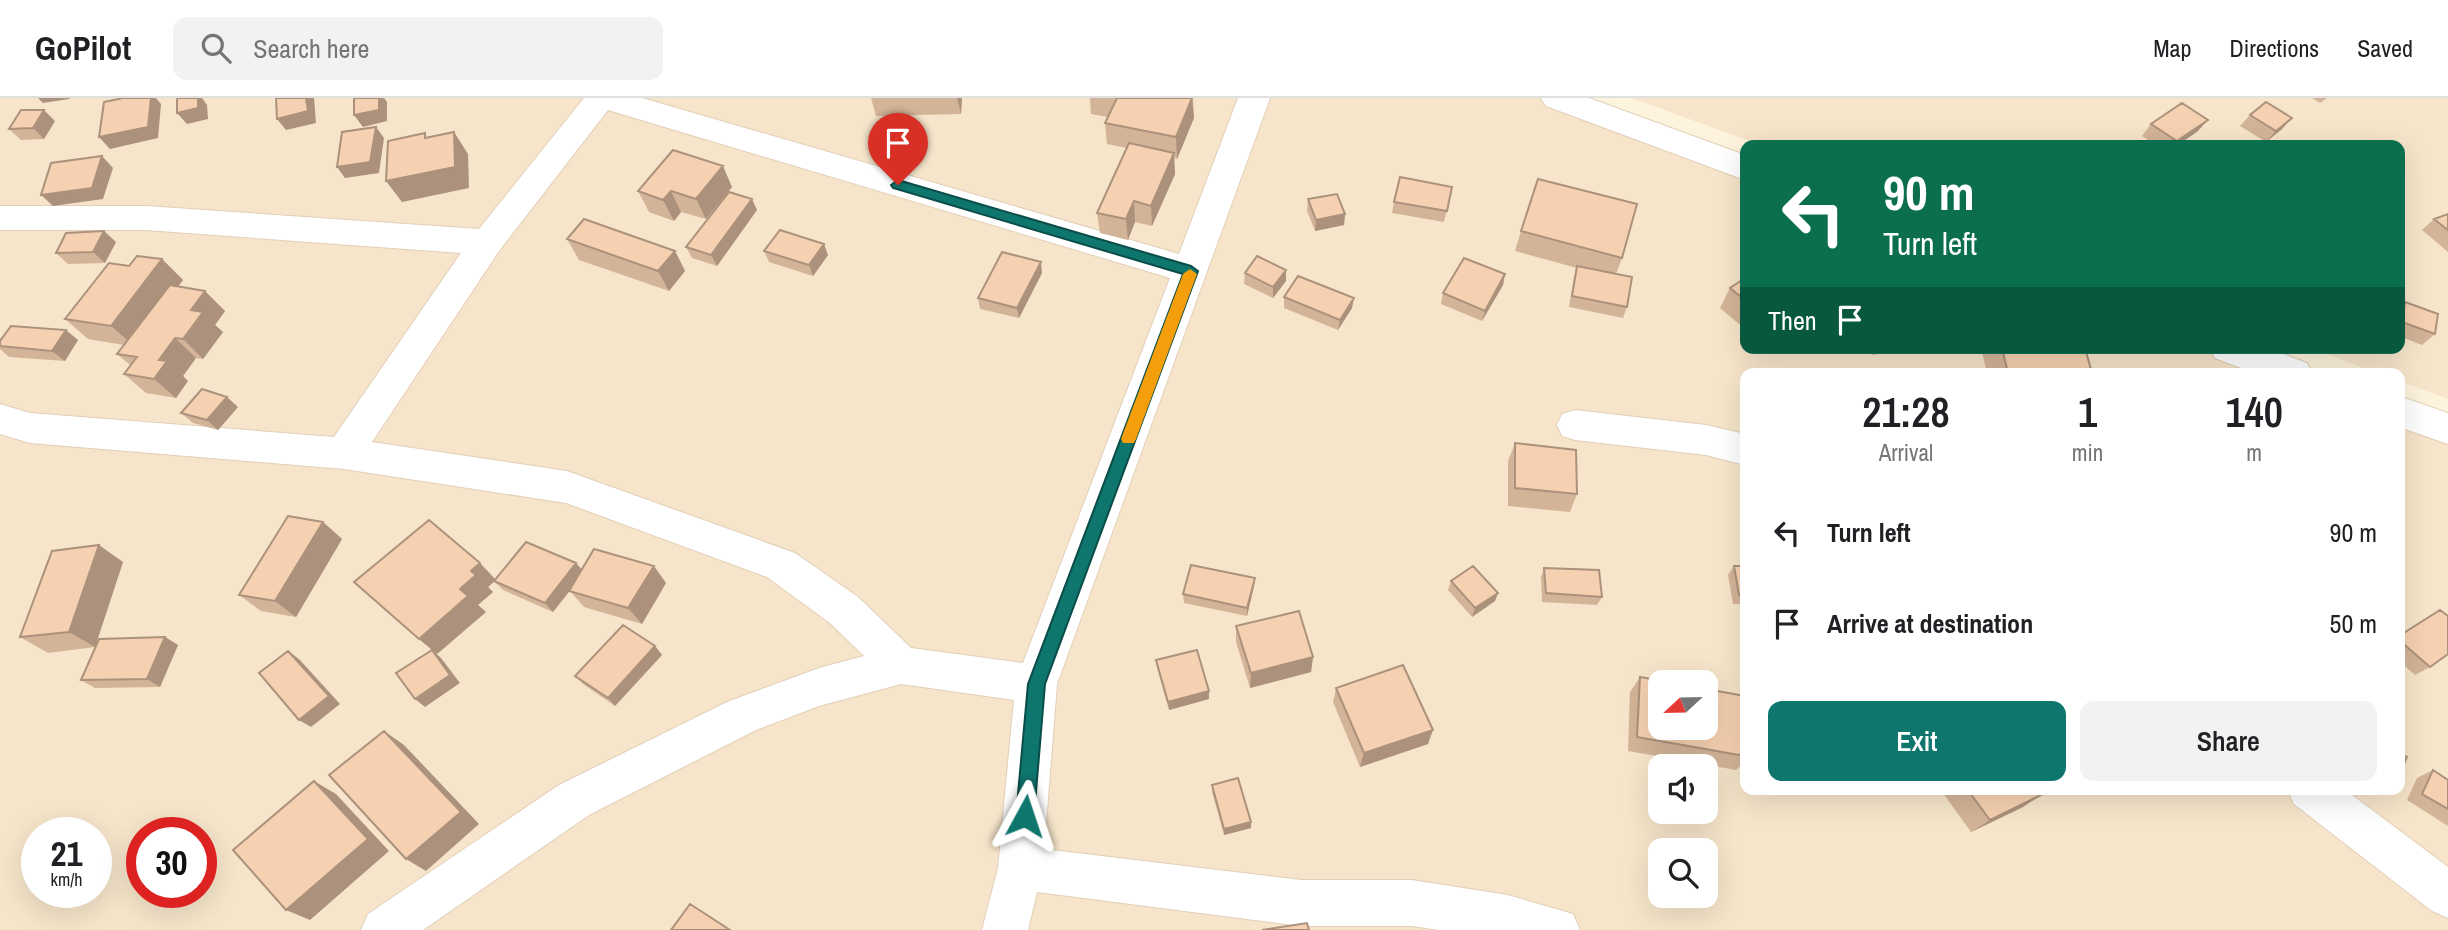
<!DOCTYPE html>
<style>
:root{--surface:#fff;--page:#f2f2f2;--text:#202124;--muted:#757577;--line:#e0e0e0;--accent:#0f766e}
body{margin:0;font-family:"Archivo Narrow",sans-serif;background:var(--page);color:var(--text);height:100vh;display:flex;flex-direction:column;font-size:26px;white-space:nowrap}
*{box-sizing:border-box;margin:0}
p{font-size:23px;color:var(--muted)}
.icon{flex:none;width:38px;height:38px;fill:none;stroke:currentColor;stroke-width:2;stroke-linecap:round;stroke-linejoin:round}
.map{position:relative;flex:1;overflow:hidden}
.drawer{position:absolute;left:1740px;top:270px;width:665px;height:427px;display:flex;flex-direction:column;background:var(--surface);border-radius:14px;box-shadow:0 7px 28px #0002}
.drawer>*{flex:none}
.guide{position:absolute;left:1740px;top:42px;width:665px;height:214px;border-radius:14px;box-shadow:0 7px 28px #0002;background:#0b6e4f;color:#fff;overflow:hidden}
.needle{width:46px;rotate:248deg}
.fabs{position:absolute;left:1648px;top:572px;display:grid;gap:14px}
.fabs a{display:grid;place-items:center;width:70px;height:70px;border-radius:14px;background:var(--surface);box-shadow:0 7px 28px #0002;font-size:35px}
.speed{position:absolute;left:21px;top:719px;display:flex;gap:14px;font-size:35px;font-weight:700;text-align:center}
.speed>*{display:grid;place-content:center;width:91px;height:91px;border-radius:50%;background:var(--surface);box-shadow:0 7px 28px #0002;line-height:1}
.speed small{font-size:18px;font-weight:400}
.speed .limit{border:10px solid #d22;background:#fff;color:#111}
.pin{position:absolute;display:grid;place-items:center;width:60px;height:60px;color:#fff;margin:-72px -30px;border-radius:50% 50% 50% 0;rotate:-45deg;box-shadow:0 0 7px #0007}
.pin .icon{rotate:45deg}
.me{position:absolute;width:77px;margin:-38px;rotate:5deg;stroke-linejoin:round;filter:drop-shadow(0 0 5px #0008)}
.turn{display:flex;align-items:center;gap:24px;height:147px;padding:0 28px;font-size:32px}
.turn .icon{width:91px;height:91px;stroke-width:2.5}
.turn b{display:block;font-size:49px;line-height:60px}
.then{display:flex;align-items:center;height:66px;padding:0 28px;background:#0003;gap:14px;font-size:26px}
.eta{display:flex;justify-content:space-evenly;align-items:center;height:119px;text-align:center}
.eta b{font-size:42px;font-weight:600;line-height:49px}
.button{display:flex;gap:14px;margin-top:auto;padding:14px 28px}
.button a{flex:1;height:80px;border-radius:14px;background:var(--accent);color:#fff;font-size:28px;font-weight:600;line-height:80px;text-align:center}
.button a+a{background:var(--page);color:var(--text)}
ul{padding:0;list-style:none}
li{display:flex;align-items:center;gap:21px;height:91px;padding:0 28px}
li div{flex:1}
li b{display:block;font-size:26px}
li em{font-style:normal}
header{display:flex;align-items:center;gap:42px;box-sizing:border-box;height:98px;padding:0 35px;background:var(--surface);border-bottom:2px solid var(--line)}
header strong{font-size:33px}
nav{display:flex;gap:38px;margin-inline-start:auto;font-size:24px}
.search{width:490px;height:63px;background:var(--page);display:flex;align-items:center;gap:18px;box-sizing:border-box;padding:0 24px;border-radius:14px;color:var(--muted);font-size:26px}
.map>svg:first-child{display:block}
.residential{fill:#f6e5ca;fill-rule:evenodd}
.lines{fill:none;stroke-linecap:round;stroke-linejoin:round}
.minor-casing{stroke:#e2cfb8;stroke-width:2}
.minor{fill:#fff;fill-rule:evenodd}
.wall{fill:#d4b498}
.shaded-wall{fill:#ac927c}
.building{fill:#f6d1b1;stroke:#ac927c;stroke-width:2}
.route{fill:#0f766e;stroke:#0a4d48;stroke-width:2}
.slow{fill:#f59e0b}
</style>
<header>
<strong>GoPilot</strong>
<div class="search"><svg class="icon" aria-label="search" viewBox="0 0 24 24"><circle cx="10" cy="10" r="6"/><path d="M15 15l6 6"/></svg>Search here</div>
<nav><a>Map</a><a>Directions</a><a>Saved</a></nav>
</header>
<div class="map">
<svg width="2448" height="832" viewBox="0 0 2448 832">
<rect width="100%" height="100%" fill="#fef3dc"/>
<path class="residential" d="M0 0H1557L1745 70V250H2228L2294 275H1745V691H2399V313L2448 331V832H0ZM1661 584H1706V630H1661ZM1661 668H1706V714H1661ZM37 735H96V794H37ZM142 735H201V794H142ZM1661 752H1706V798H1661Z
M1632 0H2448V301L2399 283V275H2377L2310 250H2399V47H1760Z"/>
<g class="lines">
<g class="minor-casing">
<path id="minor" d="M584 0H642L1179 156 1238 0H1270L1057 586 1044 751 1301 782H1412L1508 797 1573 816 1580 832H1440L1412 828H1301L1037 794 1028 832H982L998 770 1014 602 901 586 819 608 756 632 589 717 423 832H361L368 816 559 687 727 604 819 570 864 558 830 525 767 479 566 405 344 371 30 345 0 336V306L30 315 334 339 461 155 146 132H0V108H146L479 131ZM608 12 1170 180 1023 565 911 550 858 499 795 455 567 373 372 344 499 153Z
M1541 0H1589L1745 57V82L1546 8Z
M2210 250H2268L2307 265 2312 275H2254L2215 260Z
M2399 298 2448 315V346L2399 329Z
M1575 312 1706 327 1745 336V367L1706 357 1575 342 1562 338 1557 327 1562 316Z
M2287 691H2344L2448 769V820L2432 813 2294 706Z"/>
</g>
<use href="#minor" class="minor"/>
</g>
<path class="wall" d="M871 0H962L961 16 876 18Z
M1090 0H1193L1194 20 1177 61 1174 60 1175 76 1152 128 1135 124 1128 142 1100 135 1097 115 1127 50 1107 46 1105 25 1108 19 1091 16Z
M2312 0H2327L2320 5Z
M2250 17 2282 31 2266 44 2240 28Z
M55 23 44 41 21 42 9 31Z
M2151 26 2198 33 2178 47H2156L2142 38Z
M732 89 706 121 681 114 674 123 649 114 638 93Z
M1452 89 1444 124 1392 115 1394 104Z
M1308 101 1345 116 1344 127 1315 133 1307 113Z
M757 112 717 168 692 160 686 149Z
M2448 116V154L2422 132 2434 121Z
M1521 133 1622 160 1616 176 1627 209 1623 220 1569 209 1574 179 1577 170 1515 153Z
M567 141 675 153 685 173 669 193 579 162Z
M116 144 105 165 68 166 56 155Z
M764 153 828 157 813 178 769 164Z
M162 161 183 182 178 188 225 213 215 227 223 234 203 261 196 260 183 278 188 283 176 300 146 295 124 276 130 267 117 256 124 247 88 241 65 221 129 168Z
M1286 172V183L1273 200 1244 186 1245 175Z
M1042 175 1019 220 980 211 978 200Z
M1505 176 1503 187 1482 223 1441 206 1443 195Z
M1745 180V231L1720 210 1730 190Z
M1284 199 1352 210 1338 232 1284 210Z
M2405 204 2435 236 2422 247 2399 238V209Z
M78 242 65 263 9 259 0 251V243Z
M1868 250H1907L1905 252 1872 257Z
M1981 250H2085L2092 275H1987Z
M238 309 218 332 193 325 181 315Z
M1515 345 1577 396 1570 414 1508 408V363Z
M323 424 342 441 296 519 261 513 239 497Z
M123 464 95 549 48 555 20 539Z
M576 465 582 472 666 485 642 526 584 509 570 493 553 514 503 492 494 483 488 489 493 494 478 507 486 514 437 556 419 541 496 481Z
M1734 468H1745V506H1733L1728 477Z
M1544 470 1602 499 1597 507 1542 504 1541 479Z
M1255 480 1254 488 1247 518 1184 505 1183 496Z
M1451 483 1498 495 1495 503 1472 519 1448 492Z
M2440 512 2430 569 2415 577 2399 563V537Z
M1236 528 1313 559 1311 574 1250 590 1236 544Z
M165 539 178 547 160 589 95 590 81 582Z
M655 548 662 557 615 608 583 586 575 578Z
M1156 562 1209 593V601L1169 612 1157 570Z
M1640 579 1745 598V663L1736 672 1628 653 1630 594Z
M1336 590 1428 646 1360 669 1333 604Z
M2433 672 2448 682V728L2407 702 2417 680Z
M1212 687 1251 730 1224 737 1212 694Z
M1940 691H2039L2023 709 1971 734Z"/>
<path class="shaded-wall" d="M38 0H70L69 1 43 5Z
M151 0H156L161 6 158 40 110 51 99 39Z
M198 0H202L207 7 208 21 187 26 177 15Z
M306 0H314L316 25 286 32 277 21Z
M379 0H384L387 4V23L363 29 354 17Z
M957 0H962L961 16Z
M1192 0 1194 20 1177 61 1176 39Z
M44 12 55 23 44 41 33 30Z
M2292 20 2282 31 2266 44 2276 33Z
M2208 22 2198 33 2178 47H2174L2177 43Z
M376 29 384 40 379 75 345 80 337 69Z
M454 34 468 56 469 90 402 104 386 83Z
M1174 55 1175 76 1152 128 1151 108Z
M102 58 113 70 103 101 53 108 41 97Z
M723 68 732 89 706 121 696 101Z
M671 93 681 114 674 123 663 102Z
M752 101 757 112 717 168 711 157Z
M1134 103 1135 124 1128 142 1126 121Z
M1345 116 1344 127 1315 133 1316 122Z
M104 133 116 144 105 165 93 154Z
M824 146 828 157 813 178 809 167Z
M675 153 685 173 669 193 658 173Z
M162 161 183 182 134 248 111 228Z
M1041 164 1042 175 1019 220 1017 210Z
M1286 172V183L1273 200V189Z
M1505 176 1503 187 1482 223 1485 213Z
M205 193 225 213 215 227 223 234 203 261 183 241 191 212Z
M1354 200 1352 210 1338 232 1340 222Z
M66 232 78 242 65 263 52 253Z
M175 240 196 260 183 278 188 283 176 300 154 281 159 262Z
M227 299 238 309 218 332 207 322Z
M323 424 342 441 296 519 275 503Z
M99 447 123 464 95 549 69 534Z
M480 465 496 482 488 489 493 494 478 507 486 514 437 556 419 541 460 491 471 473Z
M576 465 584 474 553 514 545 505Z
M654 468 666 485 642 526 628 510Z
M1255 480 1254 488 1247 518V510Z
M1498 495 1495 503 1472 519 1475 510Z
M165 539 178 547 160 589 147 581Z
M655 548 662 557 615 608 608 600Z
M432 552 441 560 460 585 425 609 415 601Z
M288 553 299 561 340 606 311 629 299 622Z
M1313 559 1311 574 1250 590 1251 575Z
M1209 593V601L1169 612 1168 604Z
M1433 632 1428 646 1360 669 1364 655Z
M384 633 404 647 479 726 426 773 406 761Z
M314 683 336 696 389 753 310 822 286 812Z
M2043 696 2023 709 1971 734 1990 722Z
M1251 724V730L1224 737V731Z"/>
<path class="building" d="M123 0H151L148 29 99 39 104 4Z
M179 0H198V10L177 15V1Z
M276 0H306L308 13 277 21Z
M354 0H379V12L354 17Z
M1117 0H1192L1176 39 1105 25Z
M2266 4 2292 20 2276 33 2250 17Z
M2182 5 2208 22 2177 43 2151 26Z
M21 12H44L33 30 9 31Z
M376 29 370 64 337 69 342 34Z
M454 34 455 69 386 83 388 43 425 35V40Z
M1129 45 1174 55 1151 108 1134 103 1126 121 1097 115Z
M673 52 723 68 696 101 671 93 663 102 638 93Z
M102 58 92 90 41 97 51 65Z
M1400 79 1452 89 1447 113 1394 104Z
M1538 81 1637 106 1622 160 1521 133Z
M729 94 752 101 711 157 686 149Z
M1337 96 1345 116 1316 122 1308 101Z
M2448 116V132L2434 121Z
M584 121 675 153 658 173 567 141Z
M780 132 824 146 809 167 764 153Z
M104 133 93 154 56 155 66 135Z
M1002 154 1041 164 1017 210 978 200Z
M137 158 162 161 111 228 65 221 109 165 129 168Z
M1257 158 1286 172 1273 189 1245 175Z
M1464 160 1505 176 1485 213 1443 195Z
M1577 168 1632 179 1627 209 1572 198Z
M1298 178 1354 200 1340 222 1284 199Z
M1745 180V202L1730 190Z
M170 187 205 193 191 212 203 214 183 241 175 240 159 262 167 263 154 281 124 276 137 259 117 256Z
M2405 204 2438 216 2435 236 2402 224Z
M11 228 66 232 52 253 0 248V243Z
M2002 250H2085L2092 275H2008Z
M202 291 227 299 207 322 181 315Z
M1515 345 1576 352 1577 396 1515 390Z
M288 418 323 424 275 503 239 497Z
M429 422 480 465 471 473 476 477 460 491 468 498 419 541 354 484Z
M526 444 576 465 545 505 494 483Z
M99 447 69 534 20 539 52 453Z
M594 451 654 468 628 510 569 493Z
M1191 467 1255 480 1247 510 1183 496Z
M1473 468 1498 495 1475 510 1451 483Z
M1734 468H1745V497H1739Z
M1544 470 1599 472 1602 499 1546 495Z
M2440 512 2448 518V556L2430 569 2399 542V538Z
M1299 513 1313 559 1251 575 1236 528Z
M623 527 655 548 608 600 575 578Z
M165 539 147 581 81 582 99 541Z
M432 552 450 577 415 601 396 575Z
M1197 552 1209 593 1168 604 1156 562Z
M288 553 329 598 299 622 259 575Z
M1403 567 1433 632 1364 655 1336 590Z
M1640 579 1669 584H1661V630H1706V591L1745 598V658L1637 639Z
M384 633 461 714 406 761 329 677Z
M2399 655 2407 659 2399 677Z
M2433 672 2448 682V711L2422 696Z
M1238 680 1251 724 1224 731 1212 687Z
M314 683 368 741 286 812 233 752Z
M1967 691H2039L2043 696 1990 722Z
M690 806 730 832H671Z
M1307 825 1309 832H1262Z"/>
<path class="route" d="M898 82 1191 168 1198 173 1045 586 1034 718 1031 724 1025 726 1018 724 1016 718 1028 586 1183 176 893 90 891 87Z"/>
<path class="slow" d="M1190 171 1197 176 1136 341 1134 345H1123L1121 341 1183 176Z"/>
</svg>
<div class="fabs">
<a><svg class="needle" viewBox="-14 -14 28 28"><path d="M0-13l5 13h-10z" fill="#e53935"/><path d="M0 13l5-13h-10z" fill="#757577"/></svg></a>
<a><svg class="icon" aria-label="sound" viewBox="0 0 24 24"><path d="M4 9h4l5-4v14l-5-4H4zM17 9q2 3 0 6"/></svg></a>
<a><svg class="icon" aria-label="search" viewBox="0 0 24 24"><circle cx="10" cy="10" r="6"/><path d="M15 15l6 6"/></svg></a>
</div>
<div class="speed"><div>21<small>km/h</small></div><div class="limit">30</div></div>
<div class="pin" style="left:898px;top:87px;background:#d93025"><svg class="icon" aria-label="arrive" viewBox="0 0 24 24"><path d="M6 21V4h12l-3 4 3 4H6"/></svg></div>
<svg class="me" style="left:1025px;top:718px" viewBox="-20 -20 40 40"><path d="M0-17L14 15 0 8-14 15z" fill="#0f766e" stroke="#fff" stroke-width="4"/></svg>
<div class="guide">
<div class="turn"><svg class="icon" aria-label="left" viewBox="0 0 24 24"><path d="M17 20v-9H6M10 6l-5 5 5 5"/></svg><div><b>90 m</b>Turn left</div></div>
<div class="then">Then<svg class="icon" aria-label="arrive" viewBox="0 0 24 24"><path d="M6 21V4h12l-3 4 3 4H6"/></svg></div>
</div>
<section class="drawer">
<div class="eta">
<div><b>21:28</b><p>Arrival</p></div>
<div><b>1</b><p>min</p></div>
<div><b>140</b><p>m</p></div>
</div>
<ul>
<li><svg class="icon" aria-label="left" viewBox="0 0 24 24"><path d="M17 20v-9H6M10 6l-5 5 5 5"/></svg><div><b>Turn left</b></div><em>90 m</em></li>
<li><svg class="icon" aria-label="arrive" viewBox="0 0 24 24"><path d="M6 21V4h12l-3 4 3 4H6"/></svg><div><b>Arrive at destination</b></div><em>50 m</em></li>
</ul>
<div class="button"><a>Exit</a><a>Share</a></div>
</section>
</div>
